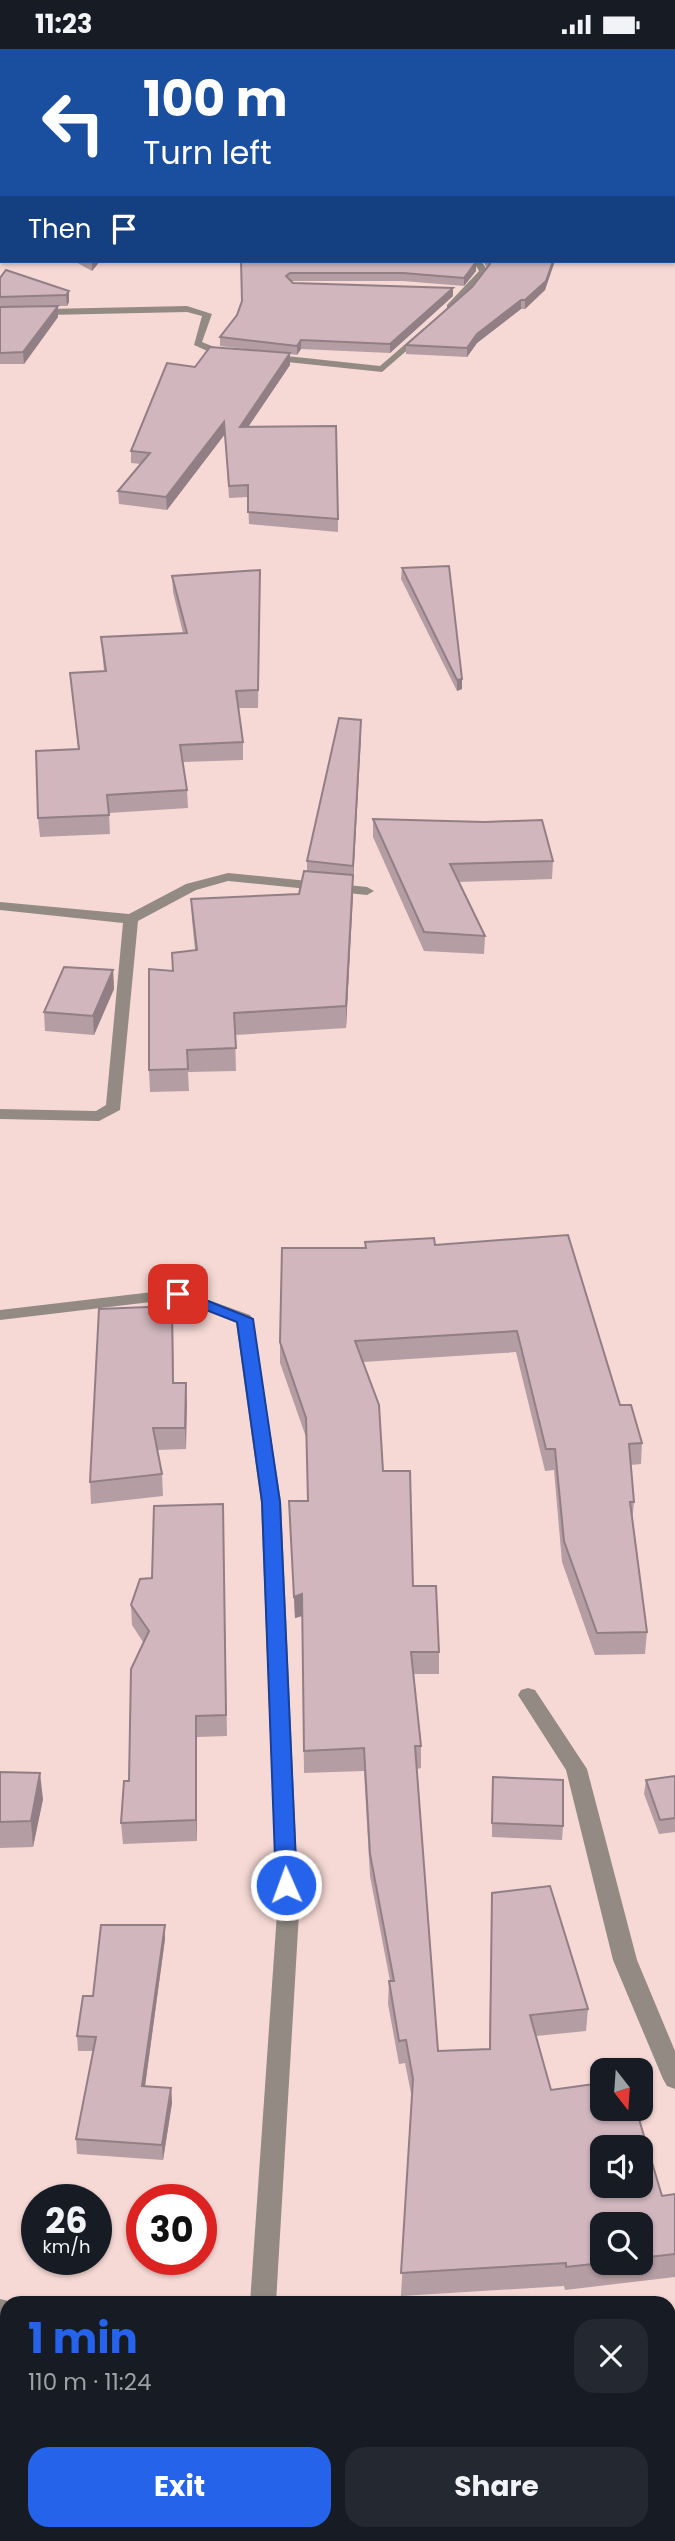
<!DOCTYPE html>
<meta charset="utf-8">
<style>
:root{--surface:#171b24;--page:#242831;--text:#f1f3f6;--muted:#9ea1a6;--accent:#2563eb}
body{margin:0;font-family:Poppins,sans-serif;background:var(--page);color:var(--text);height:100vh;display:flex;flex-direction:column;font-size:26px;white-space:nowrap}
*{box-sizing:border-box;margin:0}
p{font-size:23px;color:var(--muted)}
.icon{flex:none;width:38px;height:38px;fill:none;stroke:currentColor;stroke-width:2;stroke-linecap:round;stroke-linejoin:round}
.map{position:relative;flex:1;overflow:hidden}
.drawer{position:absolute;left:0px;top:2247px;width:676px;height:245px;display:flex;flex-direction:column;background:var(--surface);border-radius:21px 21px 0 0;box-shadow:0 2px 5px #0004}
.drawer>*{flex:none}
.guide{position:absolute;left:0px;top:0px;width:676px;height:214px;box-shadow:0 2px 5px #0004;background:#1a4fa0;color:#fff;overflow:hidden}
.needle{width:46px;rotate:163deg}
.fabs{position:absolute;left:590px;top:2009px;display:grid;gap:14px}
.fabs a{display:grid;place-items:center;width:63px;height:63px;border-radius:14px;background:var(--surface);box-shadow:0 2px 5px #0004;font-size:35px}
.speed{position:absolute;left:21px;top:2135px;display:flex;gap:14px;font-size:35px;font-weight:700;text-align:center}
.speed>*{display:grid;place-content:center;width:91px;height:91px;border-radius:50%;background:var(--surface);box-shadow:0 2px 5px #0004;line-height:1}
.speed small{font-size:18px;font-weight:400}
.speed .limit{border:10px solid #d22;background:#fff;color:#111}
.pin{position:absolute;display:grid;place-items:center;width:60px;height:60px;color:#fff;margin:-30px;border-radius:14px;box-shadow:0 4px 10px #0006}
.me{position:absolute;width:77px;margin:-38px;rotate:358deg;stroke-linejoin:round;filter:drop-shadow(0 0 5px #0008)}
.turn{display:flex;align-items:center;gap:24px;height:147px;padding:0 28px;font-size:32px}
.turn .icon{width:91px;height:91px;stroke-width:2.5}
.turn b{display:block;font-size:49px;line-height:60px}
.then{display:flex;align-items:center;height:66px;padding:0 28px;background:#0003;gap:14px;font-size:26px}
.round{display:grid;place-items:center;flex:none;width:74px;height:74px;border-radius:21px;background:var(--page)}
.summary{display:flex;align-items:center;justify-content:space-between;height:119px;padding:0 28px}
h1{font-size:42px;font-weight:700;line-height:52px;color:var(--accent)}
.action{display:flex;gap:14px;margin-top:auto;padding:14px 28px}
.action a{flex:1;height:80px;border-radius:21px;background:var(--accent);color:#fff;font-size:28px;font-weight:700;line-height:80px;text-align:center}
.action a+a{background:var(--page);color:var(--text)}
.status{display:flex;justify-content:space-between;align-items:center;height:49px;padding:0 35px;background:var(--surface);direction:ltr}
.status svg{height:19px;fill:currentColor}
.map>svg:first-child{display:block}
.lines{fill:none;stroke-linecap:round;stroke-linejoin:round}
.stream{fill:#9a7696;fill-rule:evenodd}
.street{fill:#938a84;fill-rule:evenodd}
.wall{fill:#b49da3;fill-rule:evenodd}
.shaded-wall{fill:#927f85}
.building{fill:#d1b6be;stroke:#927f85;stroke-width:2;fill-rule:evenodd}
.route{fill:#2563eb;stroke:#184099;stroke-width:2}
</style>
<div class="status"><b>11:23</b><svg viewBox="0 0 49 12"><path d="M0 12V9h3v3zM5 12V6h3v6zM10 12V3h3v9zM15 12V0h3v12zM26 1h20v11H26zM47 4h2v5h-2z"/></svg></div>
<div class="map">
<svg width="675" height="2492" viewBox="0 0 675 2492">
<rect width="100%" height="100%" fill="#f6d9d5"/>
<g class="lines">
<path class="stream" d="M649 0 659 2H651Z
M674 6H675V10H674Z"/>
<path class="street" d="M0 30H2V34H0Z
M674 93H675V97H674Z
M0 116H2V120H0Z
M473 212H481L488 222 453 260H447V256L479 222Z
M187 257 212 265 202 293 219 300 233 302V306L214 305 194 296 202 267 187 263 0 267V261Z
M424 279 427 280V284L382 323 268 311 263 308 268 305 380 317Z
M228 824 367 838 374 842 367 846 228 832 196 841 138 872 120 1061 99 1072 0 1070V1060L96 1062 106 1056 123 874 0 861V853L129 865 186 835Z
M178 1240 250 1266 253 1270 281 1453 299 1864 276 2254H250L277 1864 261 1453 236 1273 176 1250 0 1271V1261Z
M528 1639 535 1641 587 1720 637 1911 675 2002V2040L667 2037 663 2030 613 1911 566 1721 518 1646 521 1641Z
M0 2250 17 2254H7V2272H0Z
M668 2268H675V2290H668Z"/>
</g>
<path class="wall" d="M73 0H158L160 2H76Z
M74 212H100L92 222Z
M241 212 476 213V222L464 237 403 232H291L293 234 453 239V247L390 304 301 300 297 306 290 305V316L248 378 338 470V483L249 475 248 448 229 449 225 385 167 461 119 455 118 442 141 415 131 414V402L195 318 272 303 220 297V288L237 266 242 252Z
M483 212H554L545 241 525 260H521L477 294 467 308 406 305V296L472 238 487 219Z
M0 229 69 242V253L67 257H58V268L24 315H0Z
M402 519 462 640 457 642 401 530Z
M260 521 258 659H238L243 693V711L183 713 187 741 188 759 109 764 110 785 40 788 38 769 78 700 70 624 104 622 101 588 183 584 173 543 172 527Z
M361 671 346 979 235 986 236 1022 188 1023 189 1042 150 1043 149 1021 173 922 195 901 192 871 191 850 299 845 307 822V812Z
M373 770 553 812 552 830 458 833 485 887 484 905 424 902 373 788Z
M113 921 114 940 94 986 45 982 44 963Z
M365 1193 435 1196 620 1356 642 1394 641 1415 631 1416 634 1453 632 1474 647 1583 645 1605 595 1606 562 1513 554 1421 545 1422 516 1303 363 1313 383 1422 413 1537 439 1603V1625H413L421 1697V1719L417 1720 438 2002 489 2000 492 1844 588 1960 586 1982 536 1987 551 2041 662 2147 675 2145V2228L565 2241 564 2237 401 2247 412 2049 405 2014 399 2015 388 1955 389 1932H390L370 1827 364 1722 304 1724 302 1567 295 1569 289 1452H308L307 1391 280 1314V1293L365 1199ZM640 2175V2214H602Z
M173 1278 174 1334H186V1400L157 1401 162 1425 163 1447 91 1455 90 1433Z
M223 1455 227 1687 197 1688V1792L123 1795 121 1774 129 1732 143 1593 132 1576 131 1556 152 1529Z
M0 1723 43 1750 33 1798 0 1799Z
M675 1727V1783L659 1785 644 1745 646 1731Z
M492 1742 563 1777 562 1791 492 1788Z
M165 1890 145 2037 171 2039 172 2054 163 2111 77 2105 76 2090 93 2002H78L77 1987 93 1947Z"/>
<path class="shaded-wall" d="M93 212H100L92 222V214Z
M553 212H554V215L545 241 525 260V251Z
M476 213V222L464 237V229Z
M453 239V247L390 304V295Z
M69 242V253L67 257 66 246Z
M521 251V260L477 294 467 308V299L477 285Z
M58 257V268L24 315 23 303Z
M301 291V300L297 306V297Z
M290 304V316L240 390V378Z
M224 373 225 385 167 461 166 448Z
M462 630V640L457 642V631Z
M361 671V688L353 834V817Z
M353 826V847L346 979V957Z
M113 921 114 940 94 986 93 967Z
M186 1334 187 1355 186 1400 185 1379Z
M302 1545V1567L295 1569 294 1548Z
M196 1667 197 1688V1792L196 1771Z
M40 1724 43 1750 33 1798 31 1772Z
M165 1876V1890L143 2052 142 2037Z
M171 2039 172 2054 163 2111 162 2096Z"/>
<path class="building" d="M84 0H158L160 2H86Z
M0 35H2V101L0 102Z
M241 212H475L476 213 464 229 403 224H290L286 227 293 234 453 239 390 295 301 291 297 297 220 288 237 266 242 252Z
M488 212H553L546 232 525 251H521L477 285 467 299 406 296 472 238 490 215Z
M6 221 69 242 66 246 0 248V229Z
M58 257 23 303 0 304V258Z
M210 298 290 304 240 378 336 377 338 470 248 463V436L229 437 224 373 166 448 118 442 150 404 131 402 167 314 195 318Z
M449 517 462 630 457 631 402 519Z
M260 521 258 641 236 642 243 693 180 696 187 741 107 746 109 766 38 769 36 702 79 700 70 624 106 622 101 588 187 584 172 527Z
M339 669 361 671 353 817 307 812Z
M373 770 484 773 542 771 553 812 450 815 485 887 424 883Z
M304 822 353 826 346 957 234 964 236 999 187 1001 188 1020 149 1021V920L173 922 172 904 197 901 191 850 299 845Z
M64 918 113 921 93 967 44 963Z
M568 1186 620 1356H631L642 1394 629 1395 634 1453H630L647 1583 597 1584 564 1492 555 1400H546L517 1282 355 1292 379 1356 383 1422H410L413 1537H436L439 1603H411L421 1697H415L438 2002 490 2000 492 1844 550 1837 588 1960 530 1966 551 2041 602 2034V2060H636L662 2147 675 2145V2205L640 2209V2175H602V2214L566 2218V2214L401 2224 413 2030 406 1991 399 1992 389 1932H394L370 1805 364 1699 304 1702 302 1545 294 1548 289 1452H308L306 1369 280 1293 282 1199H366L365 1193 434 1189 435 1196ZM602 2098H640V2137H602Z
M172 1257 173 1334H186L185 1379H153L162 1425 90 1433 99 1260Z
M223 1455 226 1666 196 1667V1771L121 1774 124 1732H129L131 1620 149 1582 131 1556 140 1530 152 1529 154 1457Z
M0 1723 40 1724 31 1772 0 1773Z
M675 1727V1769L660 1771 646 1731Z
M493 1728 563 1731V1777L492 1774Z
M101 1876H165L142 2037 171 2039 162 2096 76 2090 96 1988 77 1987 83 1947H93Z"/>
<path class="route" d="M178 1240 253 1270 280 1453 297 1836 294 1842H279L276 1836 262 1453 237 1273 173 1248V1241Z"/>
</svg>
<div class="fabs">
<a><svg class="needle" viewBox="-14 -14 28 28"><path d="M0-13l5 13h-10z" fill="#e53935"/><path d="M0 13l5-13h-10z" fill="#9ea1a6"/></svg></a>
<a><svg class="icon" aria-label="sound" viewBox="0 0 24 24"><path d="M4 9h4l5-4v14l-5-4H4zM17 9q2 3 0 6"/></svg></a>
<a><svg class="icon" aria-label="search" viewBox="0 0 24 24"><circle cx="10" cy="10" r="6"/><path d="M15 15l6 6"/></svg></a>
</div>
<div class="speed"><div>26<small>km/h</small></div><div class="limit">30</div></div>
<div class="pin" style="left:178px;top:1245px;background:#d93025"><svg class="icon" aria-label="arrive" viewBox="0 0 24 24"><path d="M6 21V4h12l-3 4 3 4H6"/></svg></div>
<svg class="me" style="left:286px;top:1836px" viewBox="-20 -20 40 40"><circle r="17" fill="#2563eb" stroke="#fff" stroke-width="3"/><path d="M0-11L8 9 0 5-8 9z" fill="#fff"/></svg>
<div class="guide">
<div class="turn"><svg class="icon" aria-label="left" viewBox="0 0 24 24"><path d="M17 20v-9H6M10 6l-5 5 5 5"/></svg><div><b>100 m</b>Turn left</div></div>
<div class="then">Then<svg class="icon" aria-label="arrive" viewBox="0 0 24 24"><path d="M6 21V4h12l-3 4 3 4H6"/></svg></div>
</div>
<section class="drawer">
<div class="summary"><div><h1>1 min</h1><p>110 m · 11:24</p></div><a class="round"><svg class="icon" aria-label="close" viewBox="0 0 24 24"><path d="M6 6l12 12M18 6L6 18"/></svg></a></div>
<div class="action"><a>Exit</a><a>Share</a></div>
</section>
</div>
